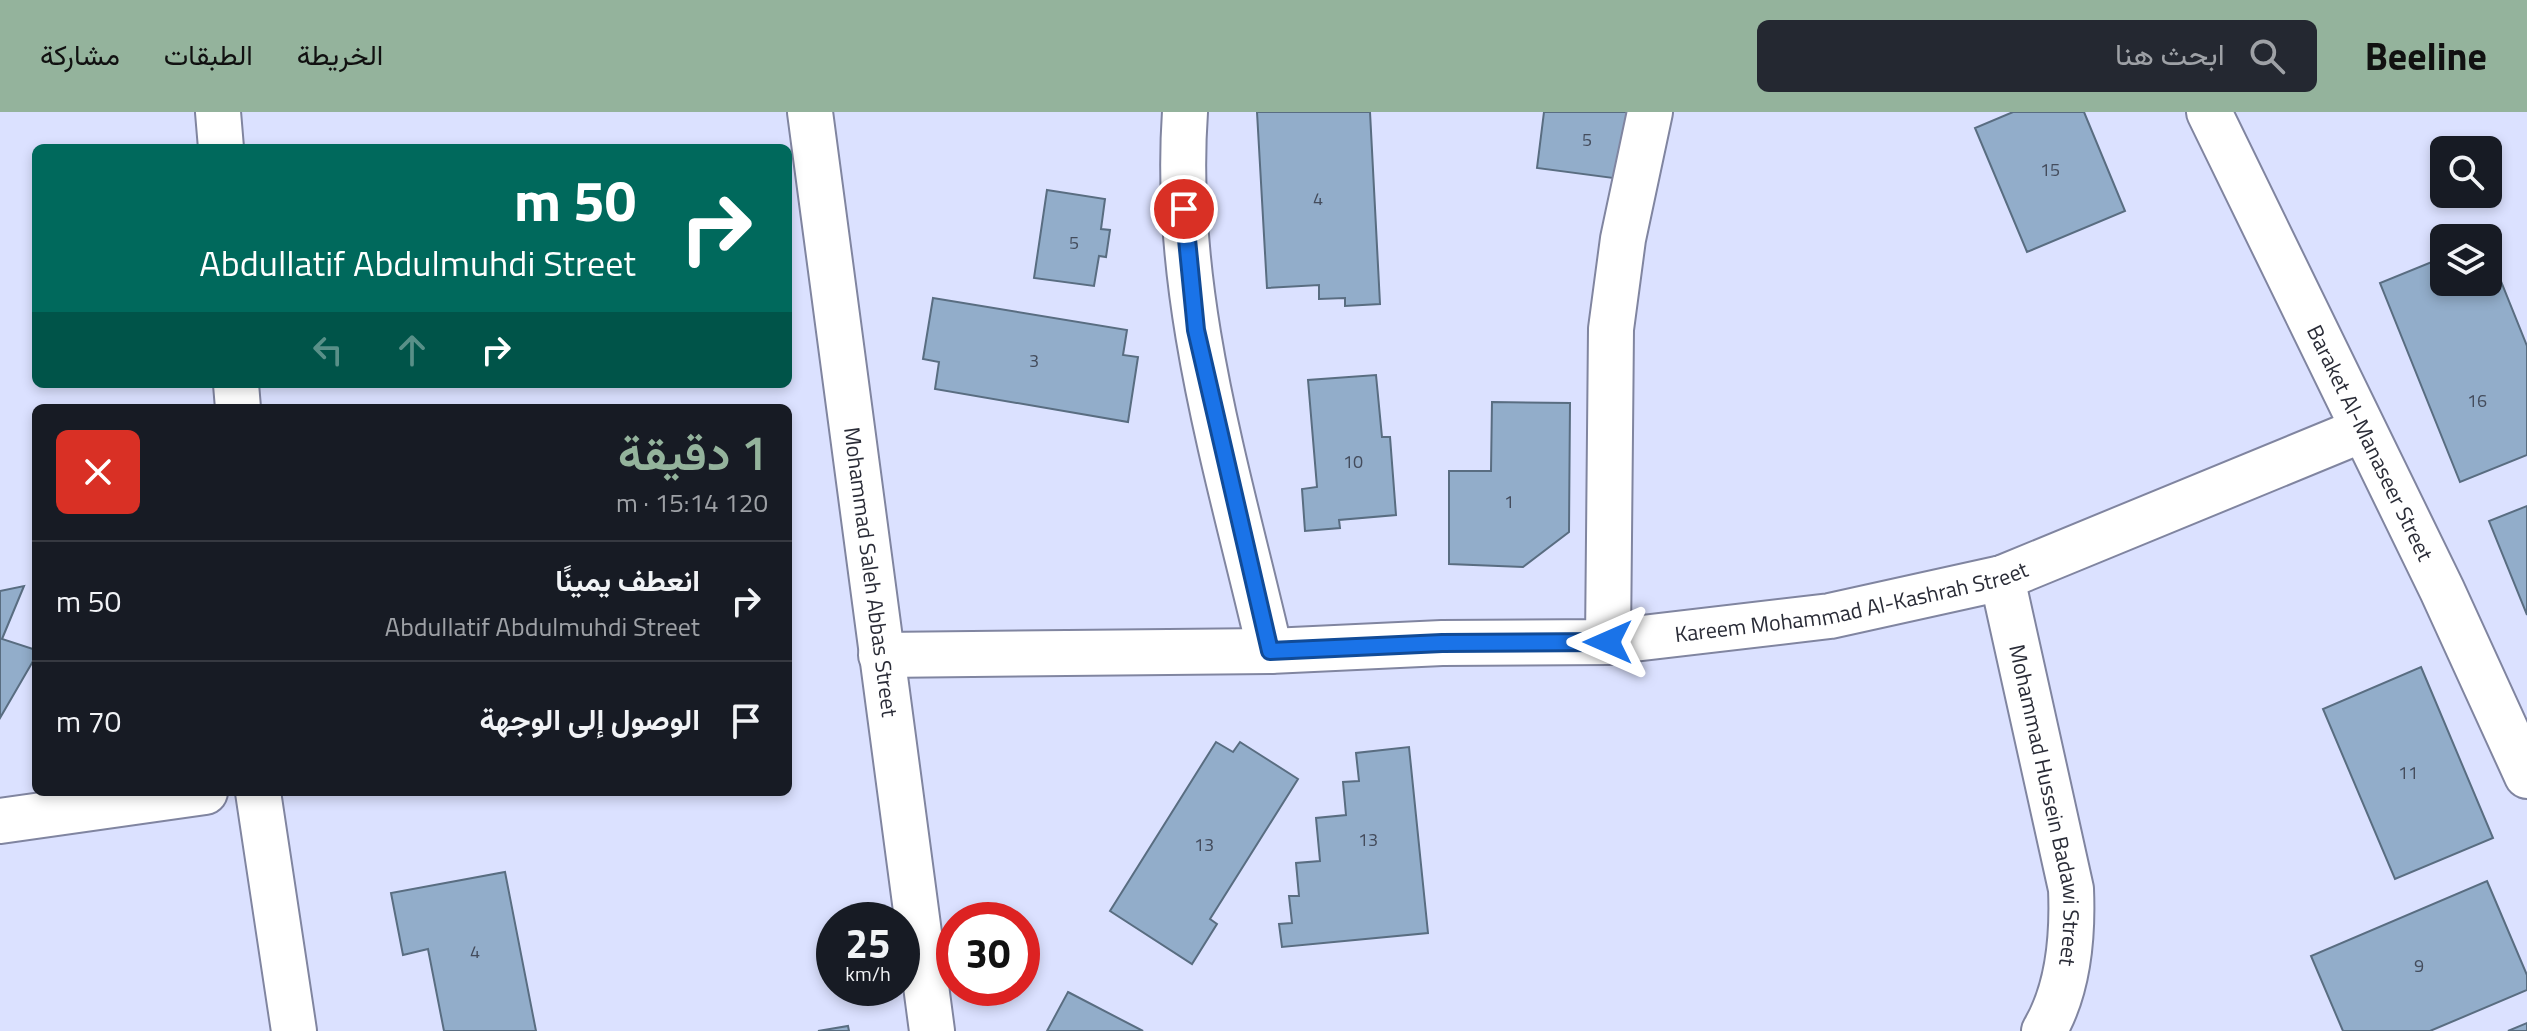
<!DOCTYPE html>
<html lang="ar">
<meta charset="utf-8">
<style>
:root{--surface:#171b24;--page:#242831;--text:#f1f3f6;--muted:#9ea1a6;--line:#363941;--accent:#94b39c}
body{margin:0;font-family:"Titillium Web",Vazirmatn,sans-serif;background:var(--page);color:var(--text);direction:rtl;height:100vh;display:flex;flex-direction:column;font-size:30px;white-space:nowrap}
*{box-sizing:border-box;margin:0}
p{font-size:26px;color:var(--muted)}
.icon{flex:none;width:44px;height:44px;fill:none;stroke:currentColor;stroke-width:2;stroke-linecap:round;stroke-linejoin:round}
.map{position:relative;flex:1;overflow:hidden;direction:ltr}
.details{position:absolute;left:32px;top:292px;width:760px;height:392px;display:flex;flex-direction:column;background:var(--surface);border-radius:12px;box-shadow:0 4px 12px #0003;direction:rtl}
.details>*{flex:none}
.banner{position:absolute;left:32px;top:32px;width:760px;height:244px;border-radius:12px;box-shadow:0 4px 12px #0003;direction:rtl;background:#00695c;color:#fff;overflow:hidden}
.fabs{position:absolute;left:2430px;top:24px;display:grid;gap:16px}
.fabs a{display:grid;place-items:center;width:72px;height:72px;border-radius:12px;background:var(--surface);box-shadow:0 4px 12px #0003;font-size:40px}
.speed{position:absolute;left:816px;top:790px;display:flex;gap:16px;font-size:40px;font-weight:700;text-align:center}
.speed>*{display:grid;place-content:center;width:104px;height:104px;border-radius:50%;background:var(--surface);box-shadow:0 4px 12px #0003;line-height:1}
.speed small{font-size:20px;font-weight:400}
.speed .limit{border:12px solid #d22;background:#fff;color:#111}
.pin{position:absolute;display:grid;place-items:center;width:68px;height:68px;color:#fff;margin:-34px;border:4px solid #fff;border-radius:50%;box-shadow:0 2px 8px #0007}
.me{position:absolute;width:88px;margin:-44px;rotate:270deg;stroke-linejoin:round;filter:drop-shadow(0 0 6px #0008)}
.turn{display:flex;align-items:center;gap:28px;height:168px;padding:0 24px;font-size:36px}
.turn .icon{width:104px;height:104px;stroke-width:2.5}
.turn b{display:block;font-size:56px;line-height:68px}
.lanes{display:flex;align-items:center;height:76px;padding:0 24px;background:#0003;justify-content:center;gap:40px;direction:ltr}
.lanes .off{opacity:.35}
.round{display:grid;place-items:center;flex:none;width:84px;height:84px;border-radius:12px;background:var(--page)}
.overview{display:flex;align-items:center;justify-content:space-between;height:136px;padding:0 24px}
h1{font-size:48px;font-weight:600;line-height:60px;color:var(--accent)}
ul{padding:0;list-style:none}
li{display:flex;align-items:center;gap:24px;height:120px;padding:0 24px;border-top:2px solid var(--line)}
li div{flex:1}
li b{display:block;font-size:30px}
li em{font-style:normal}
header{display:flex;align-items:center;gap:48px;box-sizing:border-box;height:112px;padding:0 40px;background:var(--accent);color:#111}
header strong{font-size:38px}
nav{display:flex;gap:44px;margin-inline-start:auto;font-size:28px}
.search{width:560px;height:72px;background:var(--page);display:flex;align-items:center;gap:20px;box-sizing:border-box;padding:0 28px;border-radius:12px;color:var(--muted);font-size:30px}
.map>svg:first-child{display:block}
.building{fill:#92adca;stroke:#596d81;stroke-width:2}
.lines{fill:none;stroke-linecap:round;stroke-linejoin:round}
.minor-casing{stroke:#8085a0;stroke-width:48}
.minor{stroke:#fff;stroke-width:44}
.route-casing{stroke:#114b97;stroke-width:20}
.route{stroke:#1a73e8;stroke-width:14}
.labels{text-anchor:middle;stroke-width:6;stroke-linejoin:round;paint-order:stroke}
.number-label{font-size:18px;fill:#444c5c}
.street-label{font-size:22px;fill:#2a2c37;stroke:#fff}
</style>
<header>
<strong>Beeline</strong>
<div class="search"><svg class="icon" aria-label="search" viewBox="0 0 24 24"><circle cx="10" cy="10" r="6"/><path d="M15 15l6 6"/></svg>ابحث هنا</div>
<nav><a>الخريطة</a><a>الطبقات</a><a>مشاركة</a></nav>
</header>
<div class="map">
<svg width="2527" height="919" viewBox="0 0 2527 919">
<rect width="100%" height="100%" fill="#dbe1ff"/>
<path class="building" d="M1257 0H1370L1380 192 1345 194V186L1319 187V173L1267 176Z
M1544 0H1637L1628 68 1537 56Z
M2013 0H2084L2125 99 2027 140 1975 16Z
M1047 78 1105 87 1101 117 1110 118 1106 145 1099 144 1094 174 1034 166Z
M2488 137 2527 234V343L2460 370 2380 171 2444 145V170H2488Z
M933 186 1127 218 1123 243 1138 245 1128 310 935 277 939 250 923 247Z
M1376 263 1382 325H1390L1396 403 1339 408 1340 416 1305 419 1302 377 1317 375 1308 268Z
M1492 290 1570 291 1569 420 1523 455 1449 452V359H1491Z
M2527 394V503L2489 409Z
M24 474 2 527 36 538V544L0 606V479Z
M2421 555 2493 726 2395 767 2323 597Z
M1216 630 1233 640 1240 630 1298 667 1210 807 1217 812 1192 852 1110 799Z
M1409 635 1428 821 1282 835 1279 812 1292 811 1289 784H1299L1296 751 1320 749 1316 706 1346 703 1343 670 1359 669 1356 641Z
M505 760 536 919H444L428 837 403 843 391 781Z
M2487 769 2527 863V878L2430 919H2343L2311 844Z
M1068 880 1143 919H1047Z
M2527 911V919H2508Z
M848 914 849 919H818Z"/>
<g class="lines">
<g class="minor-casing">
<g id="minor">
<path d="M218 0 221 36"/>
<path id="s1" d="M810 0 932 919"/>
<path d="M1185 0C1172 184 1229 362 1270 539"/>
<path id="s2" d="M2209 0 2442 478 2527 664"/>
<path d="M236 272 238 296"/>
<path id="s3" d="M2002 466 2071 777C2073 825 2069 877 2044 919"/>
<path d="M1608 530 1611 217 1623 127 1650 0"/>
<path id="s4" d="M881 543 1270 539 1442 531 1608 530 1830 504 2002 466 2362 318"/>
<path d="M258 680 294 919"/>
<path d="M0 709 205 680"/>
</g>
</g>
<use href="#minor" class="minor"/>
</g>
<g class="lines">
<g class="route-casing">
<path id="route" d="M1184 97 1196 218 1270 539 1442 531 1608 530"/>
</g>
<use href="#route" class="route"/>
</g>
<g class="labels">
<g class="number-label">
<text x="1587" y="34">5</text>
<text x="2050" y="64">15</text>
<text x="1318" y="93">4</text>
<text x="1074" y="137">5</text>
<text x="1034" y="255">3</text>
<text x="2477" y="295">16</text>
<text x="1353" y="356">10</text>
<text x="1509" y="396">1</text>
<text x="2408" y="667">11</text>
<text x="1368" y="734">13</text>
<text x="1204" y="739">13</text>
<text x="475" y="846">4</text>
<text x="2419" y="860">9</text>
</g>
<g class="street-label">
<text dy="8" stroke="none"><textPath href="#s2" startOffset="368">Baraket Al-Manaseer Street</textPath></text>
<text dy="8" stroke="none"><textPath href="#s1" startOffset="464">Mohammad Saleh Abbas Street</textPath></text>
<text dy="8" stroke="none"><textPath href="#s4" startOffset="974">Kareem Mohammad Al-Kashrah Street</textPath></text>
<text dy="8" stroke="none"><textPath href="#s3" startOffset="232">Mohammad Hussein Badawi Street</textPath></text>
</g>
</g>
</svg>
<div class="fabs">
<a><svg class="icon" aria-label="search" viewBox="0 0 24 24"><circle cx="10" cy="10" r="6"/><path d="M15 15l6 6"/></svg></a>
<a><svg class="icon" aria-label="layers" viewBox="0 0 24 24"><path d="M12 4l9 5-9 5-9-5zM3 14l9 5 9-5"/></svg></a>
</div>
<div class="speed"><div>25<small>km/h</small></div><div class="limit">30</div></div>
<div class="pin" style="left:1184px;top:97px;background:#d93025"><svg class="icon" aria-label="arrive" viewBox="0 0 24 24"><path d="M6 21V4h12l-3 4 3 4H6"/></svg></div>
<svg class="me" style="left:1608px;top:530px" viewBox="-20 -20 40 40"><path d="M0-17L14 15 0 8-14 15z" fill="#1a73e8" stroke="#fff" stroke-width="4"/></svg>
<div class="banner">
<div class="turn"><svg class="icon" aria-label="right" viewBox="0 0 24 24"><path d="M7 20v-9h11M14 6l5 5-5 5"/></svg><div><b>50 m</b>Abdullatif Abdulmuhdi Street</div></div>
<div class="lanes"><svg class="icon off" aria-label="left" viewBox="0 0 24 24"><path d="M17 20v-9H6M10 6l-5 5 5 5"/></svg><svg class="icon off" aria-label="ahead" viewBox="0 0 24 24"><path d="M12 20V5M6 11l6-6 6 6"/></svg><svg class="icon" aria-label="right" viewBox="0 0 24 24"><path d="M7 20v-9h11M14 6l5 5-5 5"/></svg></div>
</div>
<section class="details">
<div class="overview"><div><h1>1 دقيقة</h1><p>120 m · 15:14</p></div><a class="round" style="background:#d93025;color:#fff"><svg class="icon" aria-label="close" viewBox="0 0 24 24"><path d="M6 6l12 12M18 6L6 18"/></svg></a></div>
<ul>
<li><svg class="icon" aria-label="right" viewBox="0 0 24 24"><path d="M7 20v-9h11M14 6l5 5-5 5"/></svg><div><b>انعطف يمينًا</b><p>Abdullatif Abdulmuhdi Street</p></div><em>50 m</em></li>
<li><svg class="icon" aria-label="arrive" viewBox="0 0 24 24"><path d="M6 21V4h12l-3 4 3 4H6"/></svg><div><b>الوصول إلى الوجهة</b></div><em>70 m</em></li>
</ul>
</section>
</div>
